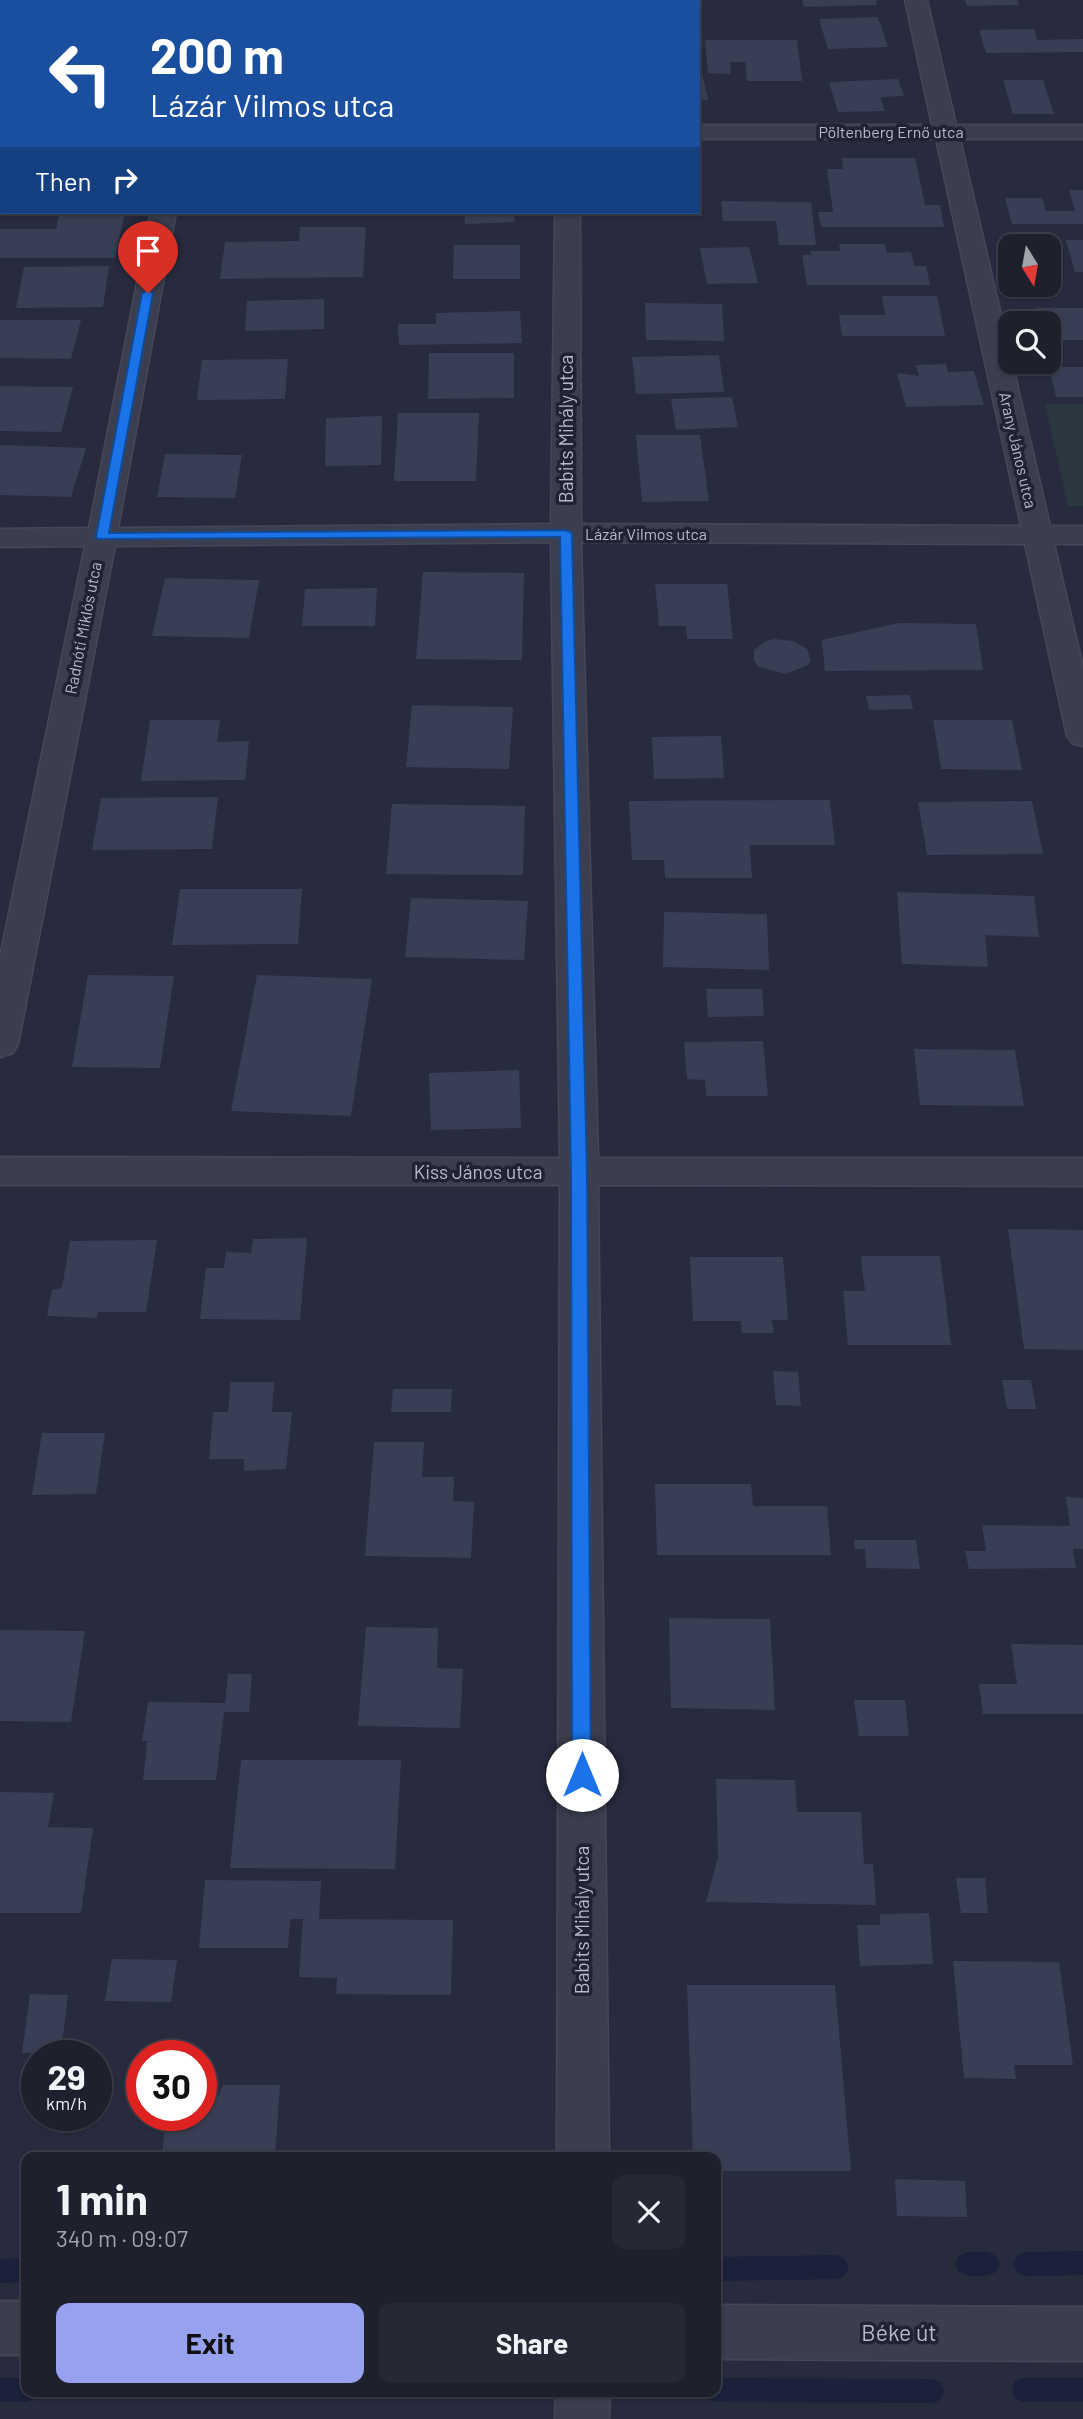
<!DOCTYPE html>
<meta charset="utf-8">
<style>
:root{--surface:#1e202e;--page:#262836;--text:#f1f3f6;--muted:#a1a3aa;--line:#3c3e4a;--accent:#97a1ef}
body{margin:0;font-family:Barlow,sans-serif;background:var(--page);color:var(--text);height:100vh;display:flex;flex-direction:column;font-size:26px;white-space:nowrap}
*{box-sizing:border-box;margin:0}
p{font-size:23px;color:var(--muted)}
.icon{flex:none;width:38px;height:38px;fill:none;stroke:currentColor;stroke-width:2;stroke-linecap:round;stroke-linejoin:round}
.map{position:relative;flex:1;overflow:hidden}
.drawer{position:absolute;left:21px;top:2152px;width:700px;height:245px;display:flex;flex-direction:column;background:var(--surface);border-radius:14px;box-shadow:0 2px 5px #0004,0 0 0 2px var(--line)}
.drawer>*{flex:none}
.top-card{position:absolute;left:0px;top:0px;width:700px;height:214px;box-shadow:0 2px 5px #0004,0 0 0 2px var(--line);background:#1a4fa0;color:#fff;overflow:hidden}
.needle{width:46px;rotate:169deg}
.buttons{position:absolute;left:998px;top:234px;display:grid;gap:14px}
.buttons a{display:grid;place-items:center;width:63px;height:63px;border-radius:14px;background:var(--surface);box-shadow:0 2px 5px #0004,0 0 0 2px var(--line);font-size:35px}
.speed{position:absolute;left:21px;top:2040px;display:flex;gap:14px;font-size:35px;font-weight:700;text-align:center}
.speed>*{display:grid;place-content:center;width:91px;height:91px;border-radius:50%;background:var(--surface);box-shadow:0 2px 5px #0004,0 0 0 2px var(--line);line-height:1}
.speed small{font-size:18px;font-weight:400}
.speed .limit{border:10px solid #d22;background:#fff;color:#111}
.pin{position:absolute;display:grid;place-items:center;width:60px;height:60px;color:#fff;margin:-72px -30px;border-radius:50% 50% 50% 0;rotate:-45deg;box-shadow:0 0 7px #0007}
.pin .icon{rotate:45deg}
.me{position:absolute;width:77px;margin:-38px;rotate:0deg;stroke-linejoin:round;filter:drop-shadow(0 0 5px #0008)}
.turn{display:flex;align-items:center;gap:24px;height:147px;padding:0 35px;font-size:32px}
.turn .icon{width:91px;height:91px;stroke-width:2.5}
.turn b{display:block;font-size:49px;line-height:60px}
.then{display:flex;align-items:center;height:66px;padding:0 35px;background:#0003;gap:14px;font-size:26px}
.round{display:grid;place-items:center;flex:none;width:74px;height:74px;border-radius:14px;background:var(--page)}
.summary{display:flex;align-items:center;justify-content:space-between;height:119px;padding:0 35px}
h1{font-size:42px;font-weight:700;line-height:52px}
.primary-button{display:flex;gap:14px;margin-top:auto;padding:14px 35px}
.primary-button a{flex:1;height:80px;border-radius:14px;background:var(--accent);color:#111;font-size:28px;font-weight:700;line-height:80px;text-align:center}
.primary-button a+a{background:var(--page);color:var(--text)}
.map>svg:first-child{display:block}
.green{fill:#2a373f}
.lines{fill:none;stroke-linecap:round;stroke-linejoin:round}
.stream{fill:#1b203b;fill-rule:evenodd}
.building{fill:#3a3e54}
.minor-casing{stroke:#454757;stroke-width:3}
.tertiary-casing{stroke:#454757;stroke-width:3}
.minor{fill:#3b3e4e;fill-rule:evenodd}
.tertiary{fill:#3b3e4e;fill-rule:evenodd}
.route{fill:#1a73e8;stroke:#114b97;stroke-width:2}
.labels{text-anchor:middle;stroke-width:7;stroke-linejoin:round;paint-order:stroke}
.far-street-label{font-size:16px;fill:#b8bac9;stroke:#202333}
.street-label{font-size:19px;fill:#b8bac9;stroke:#202333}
.near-street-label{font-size:23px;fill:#b8bac9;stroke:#202333}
</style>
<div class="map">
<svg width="1083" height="2419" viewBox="0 0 1083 2419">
<rect width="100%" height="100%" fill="#282b3e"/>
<path class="green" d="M1045 404H1083V506H1068Z"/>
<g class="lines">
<path class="stream" d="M1083 2251V2275L1025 2276 1017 2272 1013 2264 1017 2256 1025 2252Z
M967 2252H988L996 2256 1000 2264 996 2272C984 2278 971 2278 959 2272L955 2264 959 2256Z
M837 2255 845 2259 849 2267 845 2275 837 2279 716 2281V2257Z
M26 2258V2282L0 2283V2259Z
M0 2378H26V2392H37L35 2399 26 2402H0Z
M716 2378 932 2379 941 2382 944 2391 941 2400 932 2403 716 2402 707 2399 705 2392H716Z
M1024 2378H1083V2402H1024L1015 2399 1012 2390 1015 2381Z"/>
</g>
<path class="building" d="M802 0H876L877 5 804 7Z
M965 0H1017L1019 5 967 6Z
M698 8H700L703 45H698Z
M878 17 888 47 828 49 819 19Z
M1034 29 1037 40 1083 39V52L986 53 979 30Z
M705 40H797L802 81H747L745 62H730L731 74 708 73Z
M698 58H699L708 100H698Z
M898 79 904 96 880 97 885 111 838 112 829 82Z
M1003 80H1043L1054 114H1013Z
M842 158H915L925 205H940L944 227H821L818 212H833L827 169H843Z
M1069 190H1083V224H1012L1005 198H1042L1046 211H1075Z
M721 201 811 202 816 245H779L776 221H723Z
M60 212H125L115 258H0V229H56Z
M464 212H514L515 222 465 224Z
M300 227H366L363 277 220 279 225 242 299 241Z
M1066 240H1083V272H1075Z
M839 244H885L887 253 911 252 914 266H926L930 285H807L802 255H811L810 251H840Z
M454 245H520V279H453Z
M749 247 758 283 707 284 700 248Z
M109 266 103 307 16 308 24 267Z
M882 296H937L945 336H842L839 315H885Z
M324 299V329L245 331 247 301Z
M645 303 722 304 724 341 646 340Z
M1037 308H1083V340H1048V324H1032L1031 319H1040Z
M520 311 522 343 399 345 398 324H436V313Z
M0 320H81L71 359 0 358Z
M429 353H514V398L428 399Z
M719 355 724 392 636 394 632 357Z
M288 359 285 399 197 400 202 360Z
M946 364 948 372 974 371 984 405 906 407 897 373 919 376 916 365Z
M1049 367H1083V397H1056Z
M0 386 73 387 61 432 0 431Z
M732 397 738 427 676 430 671 399Z
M398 413H479L476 481H394Z
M382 416 381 465 325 466 326 418Z
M636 435H700L709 501 642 502Z
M0 445 86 448 71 497 0 495Z
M165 454 242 455 235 498 157 497Z
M423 572 524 573 522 660 416 659Z
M165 578 259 580 249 638 152 636Z
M655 584H727L733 639H687L686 626H659Z
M377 588 375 626H302L305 589Z
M899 623 976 624 983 670 825 671 822 640Z
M774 639 793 641 807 649 811 660 808 665 786 674 759 667 754 661V650L766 641Z
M910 695 913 709 869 710 866 696Z
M412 705 513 707 509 769 406 767Z
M150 720H220L217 742 249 741 245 780 141 781Z
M933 720H1012L1022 770 941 769Z
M721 736 724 778 654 779 652 737Z
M218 797 212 849 92 850 101 798Z
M830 800 835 845H750L752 878H665L664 860H632L629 801Z
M1032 801 1043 854 927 855 918 802Z
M392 804 525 806 523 875 386 874Z
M180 889H302L298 944 172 945Z
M897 892 1034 896 1039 937 985 935 988 967 902 964Z
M411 898 528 901 524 960 405 957Z
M664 912 767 914 769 970 663 967Z
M88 975 174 976 160 1068 72 1067Z
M257 975 372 979 351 1116 231 1111Z
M706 989H762L764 1016 708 1017Z
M763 1041 768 1096H706L705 1080 687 1079 684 1042Z
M914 1049 1015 1050 1024 1106 920 1105Z
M519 1070 521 1128 431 1130 429 1073Z
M1008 1229 1083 1230V1350L1024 1349Z
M307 1238 300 1320 200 1319 206 1268H224L226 1252 251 1253 253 1239Z
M157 1240 146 1312H98L96 1318 47 1316 52 1290 62 1288 70 1241Z
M861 1256H940L951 1345H848L843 1291H865Z
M690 1257H783L788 1320H772L774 1333H742L741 1321H693Z
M773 1371 798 1372 801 1406 776 1405Z
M1002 1380H1031L1036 1409H1007Z
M231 1382H274L272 1412H292L286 1469 244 1471V1459H209L213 1412H228Z
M393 1389H452L451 1412H391Z
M42 1433H105L96 1494 32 1495Z
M374 1442H424L422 1477H454L453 1501 474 1502 471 1558 365 1556Z
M655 1484H751L753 1506H827L831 1555H657Z
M1066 1497 1083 1498V1549H1073L1076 1568 969 1569 965 1551H986L982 1525 1070 1526Z
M854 1540H916L920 1569 866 1568 865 1549H855Z
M669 1618 770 1619 775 1710 671 1708Z
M366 1627 438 1628 437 1668 463 1669 460 1728 358 1726Z
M0 1630 85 1631 71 1722 0 1721Z
M1011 1644 1083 1645V1714H983L979 1684H1017Z
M228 1674H252L249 1712H224L216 1780H143L147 1742H156L142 1741 148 1702 225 1703Z
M854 1700H905L909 1736H859Z
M241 1760H401L395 1869 230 1868Z
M716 1779 795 1780 797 1812H861L864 1864H873L876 1905 706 1902 718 1857Z
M0 1792 54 1793 48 1827 93 1828 81 1913H0Z
M956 1878H985L988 1913H961Z
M205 1880 321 1881 319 1919 453 1920 451 1995 336 1994 337 1978 299 1977 303 1919H290L288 1948H199Z
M929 1913 933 1964 860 1966 857 1925H880V1914Z
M112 1959 177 1960 171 2002 105 2001Z
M953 1961 1059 1962 1073 2065H1014L1016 2079 964 2078Z
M687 1985H835L851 2171H716V2158H693Z
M30 1994 68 1995 61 2053H22Z
M223 2085H280L275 2158H162L166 2116H201V2112L211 2111Z
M895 2179 965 2181 967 2217 897 2216Z"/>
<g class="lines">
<g class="minor-casing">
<path id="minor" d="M554 0H576V2H554Z
M905 0H927L956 125H1083V139H960L1050 526H1083V544H1054L1083 667V746L1072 743 1067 736 1025 544 581 542 598 1158H1083V1186L598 1185 609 2158H557L560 1185H0V1157L560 1158 551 542 115 546 18 1044 13 1053 0 1057V957L85 546 0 547V529L89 528 151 212H176L118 528 551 524 555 212H580L581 524 1021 526 936 139H698V125H932Z
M0 127H2V141H0Z
M556 2392H610L609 2419H555Z"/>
</g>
<g class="tertiary-casing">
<path id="tertiary" d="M143 0H167L142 2Z
M2 75V90H0V76Z
M0 2301H26V2355H0Z
M716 2305 1083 2307V2361L716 2359Z"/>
</g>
<use href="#minor" class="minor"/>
<use href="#tertiary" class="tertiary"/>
</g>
<path class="route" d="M148 290 153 293 109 533 566 530 572 533 587 1173 591 1775 588 1781 582 1783 575 1781 572 1775 571 1173 560 537 98 539 96 537 142 293Z"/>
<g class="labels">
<g class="far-street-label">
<text x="891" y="138">Pöltenberg Ernő utca</text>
<text transform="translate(1018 450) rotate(77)" y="6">Arany János utca</text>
<text x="646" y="540">Lázár Vilmos utca</text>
<text transform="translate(83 628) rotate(-79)" y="6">Radnóti Miklós utca</text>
</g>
<g class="street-label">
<text transform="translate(566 429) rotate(-90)" y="7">Babits Mihály utca</text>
<text x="478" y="1179">Kiss János utca</text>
<text transform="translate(582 1920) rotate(-90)" y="7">Babits Mihály utca</text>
</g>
<g class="near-street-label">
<text x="899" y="2341">Béke út</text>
</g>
</g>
</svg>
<div class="buttons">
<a><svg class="needle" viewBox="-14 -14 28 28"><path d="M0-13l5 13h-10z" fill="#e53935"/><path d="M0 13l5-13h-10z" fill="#a1a3aa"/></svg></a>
<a><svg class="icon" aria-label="search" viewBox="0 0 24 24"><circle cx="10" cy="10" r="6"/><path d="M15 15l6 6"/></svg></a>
</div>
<div class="speed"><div>29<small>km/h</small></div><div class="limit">30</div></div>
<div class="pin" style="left:148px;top:293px;background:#d93025"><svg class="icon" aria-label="arrive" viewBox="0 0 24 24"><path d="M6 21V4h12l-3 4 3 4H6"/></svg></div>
<svg class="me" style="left:582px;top:1775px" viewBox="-20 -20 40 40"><circle r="19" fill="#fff"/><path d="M0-13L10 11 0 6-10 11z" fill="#1a73e8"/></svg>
<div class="top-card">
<div class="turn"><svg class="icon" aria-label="left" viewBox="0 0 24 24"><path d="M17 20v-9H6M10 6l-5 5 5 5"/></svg><div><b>200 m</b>Lázár Vilmos utca</div></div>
<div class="then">Then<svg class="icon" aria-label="right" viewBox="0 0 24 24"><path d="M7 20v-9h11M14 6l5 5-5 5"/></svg></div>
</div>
<section class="drawer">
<div class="summary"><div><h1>1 min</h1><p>340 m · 09:07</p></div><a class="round"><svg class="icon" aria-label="close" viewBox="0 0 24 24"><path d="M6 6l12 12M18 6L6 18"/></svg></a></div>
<div class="primary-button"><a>Exit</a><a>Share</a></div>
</section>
</div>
